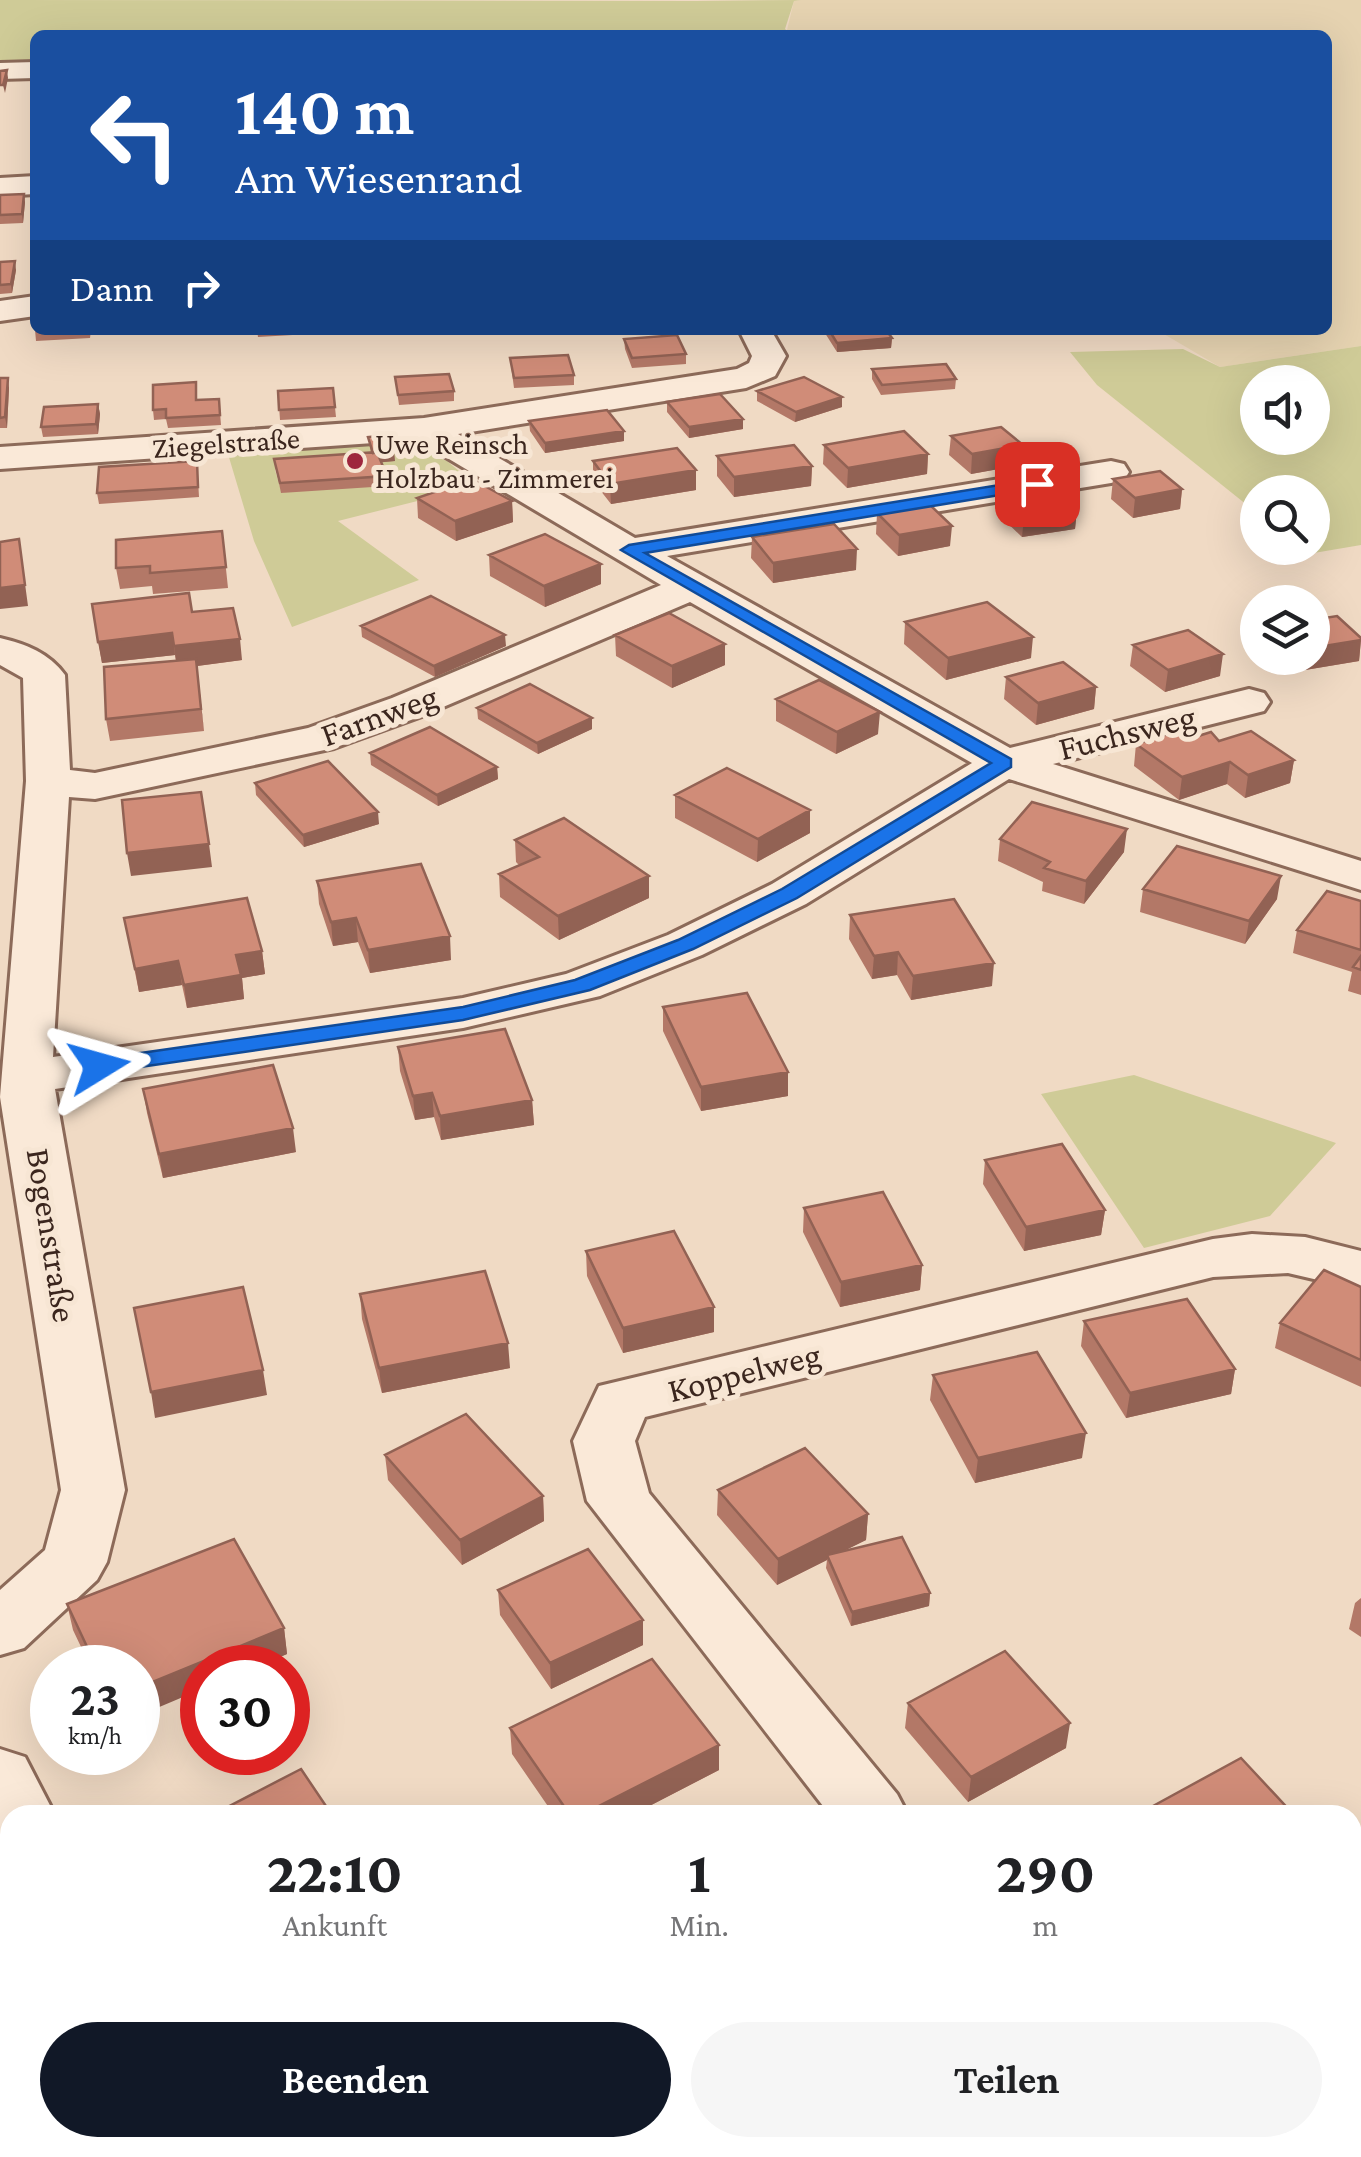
<!DOCTYPE html>
<html lang="de">
<meta charset="utf-8">
<style>
:root{--surface:#fff;--page:#f6f6f6;--text:#202124;--muted:#757577;--accent:#111827}
body{margin:0;font-family:"Crimson Pro",serif;background:var(--page);color:var(--text);height:100vh;display:flex;flex-direction:column;font-size:38px;white-space:nowrap}
*{box-sizing:border-box;margin:0}
p{font-size:32px;color:var(--muted)}
.icon{flex:none;width:55px;height:55px;fill:none;stroke:currentColor;stroke-width:2;stroke-linecap:round;stroke-linejoin:round}
.map{position:relative;flex:1;overflow:hidden}
.sheet{position:absolute;left:0px;top:1805px;width:1362px;height:352px;display:flex;flex-direction:column;background:var(--surface);border-radius:30px 30px 0 0;box-shadow:0 10px 40px #0002}
.sheet>*{flex:none}
.hud{position:absolute;left:30px;top:30px;width:1302px;height:305px;border-radius:15px;box-shadow:0 10px 40px #0002;background:#1a4fa0;color:#fff;overflow:hidden}
.tools{position:absolute;left:1240px;top:365px;display:grid;gap:20px}
.tools a{display:grid;place-items:center;width:90px;height:90px;border-radius:50%;background:var(--surface);box-shadow:0 10px 40px #0002;font-size:50px}
.speed{position:absolute;left:30px;top:1645px;display:flex;gap:20px;font-size:50px;font-weight:700;text-align:center}
.speed>*{display:grid;place-content:center;width:130px;height:130px;border-radius:50%;background:var(--surface);box-shadow:0 10px 40px #0002;line-height:1}
.speed small{font-size:25px;font-weight:400}
.speed .limit{border:15px solid #d22;background:#fff;color:#111}
.pin{position:absolute;display:grid;place-items:center;width:85px;height:85px;color:#fff;margin:-42px;border-radius:20px;box-shadow:0 5px 15px #0006}
.me{position:absolute;width:110px;margin:-55px;rotate:82deg;stroke-linejoin:round;filter:drop-shadow(0 0 8px #0008)}
.turn{display:flex;align-items:center;gap:35px;height:210px;padding:0 40px;font-size:45px}
.turn .icon{width:130px;height:130px;stroke-width:2.5}
.turn b{display:block;font-size:70px;line-height:85px}
.then{display:flex;align-items:center;height:95px;padding:0 40px;background:#0003;gap:20px;font-size:38px}
.eta{display:flex;justify-content:space-evenly;align-items:center;height:170px;text-align:center}
.eta b{font-size:60px;font-weight:700;line-height:70px}
.action{display:flex;gap:20px;margin-top:auto;padding:20px 40px}
.action a{flex:1;height:115px;border-radius:60px;background:var(--accent);color:#fff;font-size:40px;font-weight:700;line-height:115px;text-align:center}
.action a+a{background:var(--page);color:var(--text)}
.map>svg:first-child{display:block}
.farmland{fill:#e6d3b1}
.green{fill:#cfcb97;fill-rule:evenodd}
.lines{fill:none;stroke-linecap:round;stroke-linejoin:round}
.street-casing{stroke:#8c6a59;stroke-width:6}
.street{fill:#fae9d8;fill-rule:evenodd}
.wall{fill:#b37867}
.shaded-wall{fill:#926254}
.building{fill:#d08c78;stroke:#926254;stroke-width:2.5}
.route{fill:#1a73e8;stroke:#114b97;stroke-width:2.5}
.poi-dot{fill:#9e263e;stroke:#f7e6d4;stroke-width:4}
.labels{text-anchor:middle;stroke-width:10;stroke-linejoin:round;paint-order:stroke}
.far-street-label{font-size:30px;fill:#3b261e;stroke:#f7e6d4}
.far-poi-label{font-size:30px;fill:#3b261e;stroke:#f7e6d4;text-anchor:start}
.street-label{font-size:35px;fill:#3b261e;stroke:#f7e6d4}
</style>
<div class="map">
<svg width="1361" height="2157" viewBox="0 0 1361 2157">
<rect width="100%" height="100%" fill="#f0dac4"/>
<path class="farmland" d="M801 0H1361V346L1220 367 1157 330H1328V35H794L787 30 794 1Z"/>
<path class="green" d="M0 0 696 1 801 0 794 1 785 29 792 35H35V69L0 70Z
M1361 346V545L1308 554 1300 548H1312V492H1258L1257 513 1097 385 1070 352 1183 349 1220 367ZM1258 382H1312V438H1258Z
M401 443 447 461 477 486 338 521 419 580 292 627 254 541 228 454ZM377 463 282 493 275 470 276 469Z
M1134 1075 1336 1143 1270 1216 1144 1248 1041 1094Z"/>
<g class="lines">
<g class="street-casing">
<path id="street" d="M35 62V78L0 79V63Z
M35 176V194L0 196V178Z
M35 296V316L0 321V301Z
M739 330H771L786 356 775 376 746 388 458 434 635 538 1111 461 1124 464 1129 472 1124 480 1111 483 667 556 1010 748 1249 689 1264 693 1270 702 1264 711 1053 764 1361 861V890L1009 779 806 904 702 955 600 996 463 1028 55 1089 125 1490 107 1562 97 1580 24 1648 0 1655V1590L45 1550 61 1490 0 1097 26 781 23 678 0 665V638C26 644 49 653 65 675L70 770 95 773 308 728 392 698 661 585 417 440 0 469V447L424 418 737 369 749 363 752 356ZM690 602 972 763 772 884 668 935 566 974 463 998 53 1057 69 797 95 799 334 748 422 716Z
M1252 1234 1305 1237 1361 1251V1290L1288 1273 1213 1277 645 1417 635 1441 649 1493 897 1794 908 1815H830L587 1501 573 1441 599 1386 1213 1239Z
M0 1749 25 1757 55 1815H10V1842L0 1839Z
M1361 1849V1915L1352 1918V1852Z
M144 2148H225L229 2157H148Z
M686 2148H792L788 2157H682Z
M1104 2148H1188L1192 2157H1108Z"/>
</g>
<use href="#street" class="street"/>
</g>
<path class="wall" d="M0 195 25 202 23 223 0 224Z
M0 262 16 270 12 293 0 294Z
M35 330H91L90 338 36 341Z
M147 330H197L147 333Z
M257 330H310V334L258 337Z
M823 330H886L892 338 891 348 837 352Z
M624 339 686 354V364L632 368 625 349Z
M510 358 574 375V385L514 388Z
M872 369 956 379 955 389 881 395 872 379Z
M395 377 454 391V401L399 405Z
M0 378 9 388 7 428H0Z
M333 388 336 417 280 420 278 391Z
M757 391 842 407 795 422 757 401Z
M197 392V400L219 399 221 425 168 428 166 419 154 420 153 410Z
M667 402 743 429 689 438 667 412Z
M98 404 100 414 98 434 43 437 41 427Z
M529 421 624 441 545 453 530 431Z
M951 436 1023 445 1021 465 971 474 949 455Z
M368 437 395 461 381 462 387 476 388 486 281 493 274 459 371 453Z
M824 445 928 454 927 474 847 488 823 464Z
M717 456 812 466 811 486 734 497 717 476Z
M197 461 199 497 99 504 97 493Z
M593 461 696 490 611 504 593 481Z
M1113 479 1182 489 1180 509 1133 518 1111 499Z
M1002 495 1077 509 1075 529 1022 537 1000 516Z
M417 498 512 501 513 522 456 541 418 518Z
M877 513 950 546 898 556 876 534Z
M222 531 228 588 153 594 152 586 120 589 116 568Z
M752 537 856 570 773 583 751 558Z
M489 555 601 564V584L545 607 490 576Z
M92 604 192 612 242 660 197 666 204 731 110 741 106 719 176 661 175 655 102 663Z
M905 622 1031 658 946 680 904 644Z
M361 626 506 646 435 677 362 637Z
M615 635 725 644V665L672 688 616 656Z
M1361 638 1359 661 1305 670 1292 658H1312Z
M1133 645 1220 676 1165 692 1130 666Z
M1006 677 1096 687 1094 709 1036 725 1004 699Z
M776 699 878 734 836 754 776 721Z
M477 708 592 718V729L538 754 478 719Z
M1195 737 1219 741 1294 760 1290 783 1245 798 1227 784 1179 800 1134 766 1136 744Z
M370 753 497 767 498 779 438 806 371 765Z
M255 783 379 824 304 847 256 795Z
M675 795 810 810V833L757 862 675 818Z
M1000 839 1124 852 1084 904 1042 891 1043 882 998 861Z
M515 840 649 876V898L559 940 500 897 499 874 519 865 516 862Z
M317 881 451 960 370 973 358 942 333 946 319 904Z
M1143 889 1277 899 1245 944 1140 912Z
M1361 901V995L1348 991 1352 972 1293 953 1297 930Z
M850 915 992 986 911 1000 897 975 872 979 849 939Z
M124 918 262 951 265 974 242 978 244 999 187 1008 182 985 139 992Z
M663 1007 788 1096 701 1111 663 1031Z
M398 1047 532 1100 534 1125 441 1140 434 1117 415 1120 400 1071Z
M143 1089 296 1152 163 1178 147 1113Z
M985 1160 1105 1210 1101 1235 1024 1251 983 1184Z
M804 1208 922 1265 920 1290 840 1307 803 1232Z
M586 1251 714 1307V1332L623 1353 587 1276Z
M1361 1287V1387L1275 1348 1280 1323Z
M360 1294 510 1368 382 1393 362 1319Z
M1084 1321 1235 1369 1231 1394 1126 1418 1081 1346Z
M933 1375 1082 1458 975 1483 930 1400Z
M385 1455 543 1496 544 1521 462 1565 388 1480Z
M718 1490 868 1514 866 1540 843 1551 930 1593 929 1606 851 1626 826 1568 827 1560 777 1585 717 1515Z
M498 1590 643 1620V1645L551 1689 500 1615Z
M1361 1598V1637L1349 1629 1355 1603Z
M67 1604 284 1628 287 1654 254 1668H202V1689L138 1668H91L73 1630Z
M908 1703 1066 1748 968 1802 905 1728Z
M510 1728 719 1770 632 1815H554L512 1754Z
M1153 1806 1294 1815H1152Z
M1361 1971V2073L1352 2064V1977Z
M413 2148H477L461 2157H419Z"/>
<path class="shaded-wall" d="M7 70 8 78 5 93 3 85Z
M24 194 25 202 23 223 22 214Z
M15 261 16 270 12 293 11 284Z
M892 338 891 348 837 352V343Z
M8 378 9 388 7 428 5 417Z
M842 397V407L795 422 796 412Z
M98 404 100 414 98 434 96 424Z
M743 419V429L689 438V427Z
M624 431V441L545 453V443Z
M1023 445 1021 465 971 474 972 454Z
M394 450 395 461 374 463 373 453Z
M928 454 927 474 847 488 848 468Z
M812 466 811 486 734 497V477Z
M696 470V490L611 504 610 484Z
M1182 489 1180 509 1133 518 1135 498Z
M512 501 513 522 456 541 455 521Z
M1077 509 1075 529 1022 537 1024 517Z
M952 526 950 546 898 556 899 535Z
M19 539 28 606 0 609V588Z
M857 549 856 570 773 583V563Z
M601 564V584L545 607 544 586Z
M172 633 175 655 102 663 98 642Z
M505 635 506 646 435 677 434 666Z
M1033 637 1031 658 946 680 948 658Z
M240 639 242 660 197 666 204 731 196 666 177 668 174 646Z
M1361 640 1359 661 1305 670 1307 658H1312V648Z
M725 644V665L672 688V666Z
M1223 654 1220 676 1165 692 1168 670Z
M1096 687 1094 709 1036 725 1038 703Z
M880 712 878 734 836 754 837 732Z
M592 718V729L538 754 537 743Z
M1294 760 1290 783 1245 798 1248 775Z
M1230 762 1227 784 1179 800 1182 777Z
M497 767 498 779 438 806 437 795Z
M810 810V833L757 862 758 839Z
M378 812 379 824 304 847 303 835Z
M1127 829 1124 852 1084 904 1086 881Z
M209 844 212 867 131 876 127 853Z
M649 876V898L559 940 558 916Z
M1281 876 1277 899 1245 944 1249 921Z
M356 918 358 942 333 946 331 922Z
M450 936 451 960 370 973 368 950Z
M262 951 265 974 242 978 244 999 187 1008 184 985 236 955Z
M898 952 897 975 872 979 874 956Z
M178 961 182 985 139 992 135 969Z
M994 963 992 986 911 1000 913 976Z
M788 1072V1096L701 1111V1087Z
M432 1093 434 1117 415 1120 413 1096Z
M532 1100 534 1125 441 1140 440 1116Z
M293 1128 296 1152 163 1178 159 1154Z
M1105 1210 1101 1235 1024 1251 1026 1227Z
M922 1265 920 1290 840 1307 841 1282Z
M714 1307V1332L623 1353V1328Z
M508 1343 510 1368 382 1393 379 1368Z
M1235 1369 1231 1394 1126 1418 1130 1393Z
M263 1370 267 1395 155 1418 151 1392Z
M1086 1433 1082 1458 975 1483 978 1458Z
M543 1496 544 1521 462 1565 460 1540Z
M868 1514 866 1540 828 1559 827 1555V1560L777 1585 778 1559Z
M930 1593 929 1606 851 1626 852 1612Z
M643 1620V1645L551 1689 550 1663Z
M284 1628 287 1654 254 1668H202V1689L138 1716V1688Z
M1070 1723 1066 1748 968 1802 971 1777Z
M719 1745V1770L632 1815H581Z
M432 2148H477L461 2157H428L427 2150Z"/>
<path class="building" d="M7 70 3 85H0V71Z
M24 194 22 214 0 215V195Z
M15 261 11 284 0 285V262Z
M829 330H886L892 338 837 343Z
M677 335 686 354 632 358 624 339Z
M568 355 574 375 514 378 510 358Z
M946 364 956 379 882 385 872 369Z
M449 374 454 391 398 395 395 377Z
M804 377 842 397 796 412 757 391Z
M0 378H8L5 417 0 418Z
M196 382V400L219 399 220 415 166 418V409L153 410V385Z
M333 388 335 407 279 410 278 391Z
M720 394 743 419 689 427 667 402Z
M98 404 96 424 41 427 44 407Z
M607 410 624 431 545 443 529 421Z
M1001 427 1023 445 972 454 951 436Z
M904 431 928 454 848 468 824 445Z
M390 435 394 450 373 453 368 437Z
M794 445 812 466 734 477 717 456Z
M677 448 696 470 610 484 593 461Z
M377 452 387 476 280 483 274 459Z
M197 461 198 487 97 493 99 467Z
M1160 471 1182 489 1135 498 1113 479Z
M472 479 512 501 455 521 417 498Z
M1055 487 1077 509 1024 517 1002 495Z
M929 504 952 526 899 535 877 513Z
M834 524 857 549 773 563 752 537Z
M222 531 226 567 150 573V566L116 568V540Z
M545 534 601 564 544 586 489 555Z
M19 539 25 585 0 588V542Z
M189 593 192 612 233 608 240 639 174 646 172 633 98 642 92 604Z
M431 596 505 635 434 666 361 626Z
M987 602 1033 637 948 658 905 622Z
M669 613 725 644 672 666 615 635Z
M1337 616 1361 638V640L1312 648V620Z
M1188 630 1223 654 1168 670 1133 645Z
M196 659 201 709 106 719 104 667Z
M1063 662 1096 687 1038 703 1006 677Z
M819 680 880 712 837 732 776 699Z
M530 684 592 718 537 743 477 708Z
M430 727 497 767 437 795 370 753Z
M1184 729 1195 737 1211 732 1219 741 1251 731 1294 760 1248 775 1230 762 1182 777 1136 744Z
M328 761 378 812 303 835 255 783Z
M727 768 810 810 758 839 675 795Z
M201 792 209 844 127 853 122 800Z
M1032 802 1127 829 1086 881 1044 868 1050 862 1000 839Z
M564 818 649 876 558 916 499 874 539 857 515 840Z
M1177 846 1281 876 1249 921 1143 889Z
M421 864 450 936 368 950 356 918 331 922 317 881Z
M1327 891 1361 901V950L1297 930Z
M247 898 262 951 236 955 241 975 184 985 178 961 135 969 124 918Z
M954 899 994 963 913 976 898 952 874 956 850 915Z
M1361 956V970L1353 967Z
M747 993 788 1072 701 1087 663 1007Z
M505 1029 532 1100 440 1116 432 1093 413 1096 398 1047Z
M273 1065 293 1128 159 1154 143 1089Z
M1062 1144 1105 1210 1026 1227 985 1160Z
M883 1192 922 1265 841 1282 804 1208Z
M674 1231 714 1307 623 1328 586 1251Z
M1324 1270 1361 1287V1360L1280 1323Z
M485 1271 508 1343 379 1368 360 1294Z
M243 1287 263 1370 151 1392 134 1308Z
M1187 1299 1235 1369 1130 1393 1084 1321Z
M1037 1352 1086 1433 978 1458 933 1375Z
M466 1414 543 1496 460 1540 385 1455Z
M805 1448 868 1514 778 1559 718 1490Z
M902 1537 930 1593 852 1612 827 1555Z
M234 1539 284 1628 138 1688V1668H97L67 1604Z
M588 1549 643 1620 550 1663 498 1590Z
M1005 1651 1070 1723 971 1777 908 1703Z
M652 1659 719 1745 581 1815H570L510 1728Z
M1241 1758 1294 1815H1161L1153 1806Z
M301 1769 332 1815H212Z
M785 1807 792 1815H771Z
M1361 1971V2040L1352 2032V1977Z
M0 2117 10 2135V2148H17L22 2157H0Z"/>
<path class="route" d="M1037 479 1043 481V488L645 553 1011 759V767L797 898 693 949 590 990 463 1020 99 1073 88 1066 99 1059 463 1007 575 980 678 940 782 889 991 763 621 550 629 545Z"/>
<circle class="poi-dot" cx="355" cy="461" r="10"/>
<g class="labels">
<g class="far-street-label">
<text transform="translate(226 443) rotate(-4)" y="10">Ziegelstraße</text>
</g>
<g class="far-poi-label">
<text x="375" y="454">Uwe Reinsch<tspan x="375" dy="34">Holzbau - Zimmerei</tspan></text>
</g>
<g class="street-label">
<text transform="translate(379 715) rotate(-20)" y="12">Farnweg</text>
<text transform="translate(1127 732) rotate(-14)" y="12">Fuchsweg</text>
<text transform="translate(52 1235) rotate(81)" y="12">Bogenstraße</text>
<text transform="translate(744 1372) rotate(-14)" y="12">Koppelweg</text>
</g>
</g>
</svg>
<div class="tools">
<a><svg class="icon" aria-label="sound" viewBox="0 0 24 24"><path d="M4 9h4l5-4v14l-5-4H4zM17 9q2 3 0 6"/></svg></a>
<a><svg class="icon" aria-label="search" viewBox="0 0 24 24"><circle cx="10" cy="10" r="6"/><path d="M15 15l6 6"/></svg></a>
<a><svg class="icon" aria-label="layers" viewBox="0 0 24 24"><path d="M12 4l9 5-9 5-9-5zM3 14l9 5 9-5"/></svg></a>
</div>
<div class="speed"><div>23<small>km/h</small></div><div class="limit">30</div></div>
<div class="pin" style="left:1037px;top:484px;background:#d93025"><svg class="icon" aria-label="arrive" viewBox="0 0 24 24"><path d="M6 21V4h12l-3 4 3 4H6"/></svg></div>
<svg class="me" style="left:99px;top:1066px" viewBox="-20 -20 40 40"><path d="M0-17L14 15 0 8-14 15z" fill="#1a73e8" stroke="#fff" stroke-width="4"/></svg>
<div class="hud">
<div class="turn"><svg class="icon" aria-label="left" viewBox="0 0 24 24"><path d="M17 20v-9H6M10 6l-5 5 5 5"/></svg><div><b>140 m</b>Am Wiesenrand</div></div>
<div class="then">Dann<svg class="icon" aria-label="right" viewBox="0 0 24 24"><path d="M7 20v-9h11M14 6l5 5-5 5"/></svg></div>
</div>
<section class="sheet">
<div class="eta">
<div><b>22:10</b><p>Ankunft</p></div>
<div><b>1</b><p>Min.</p></div>
<div><b>290</b><p>m</p></div>
</div>
<div class="action"><a>Beenden</a><a>Teilen</a></div>
</section>
</div>
